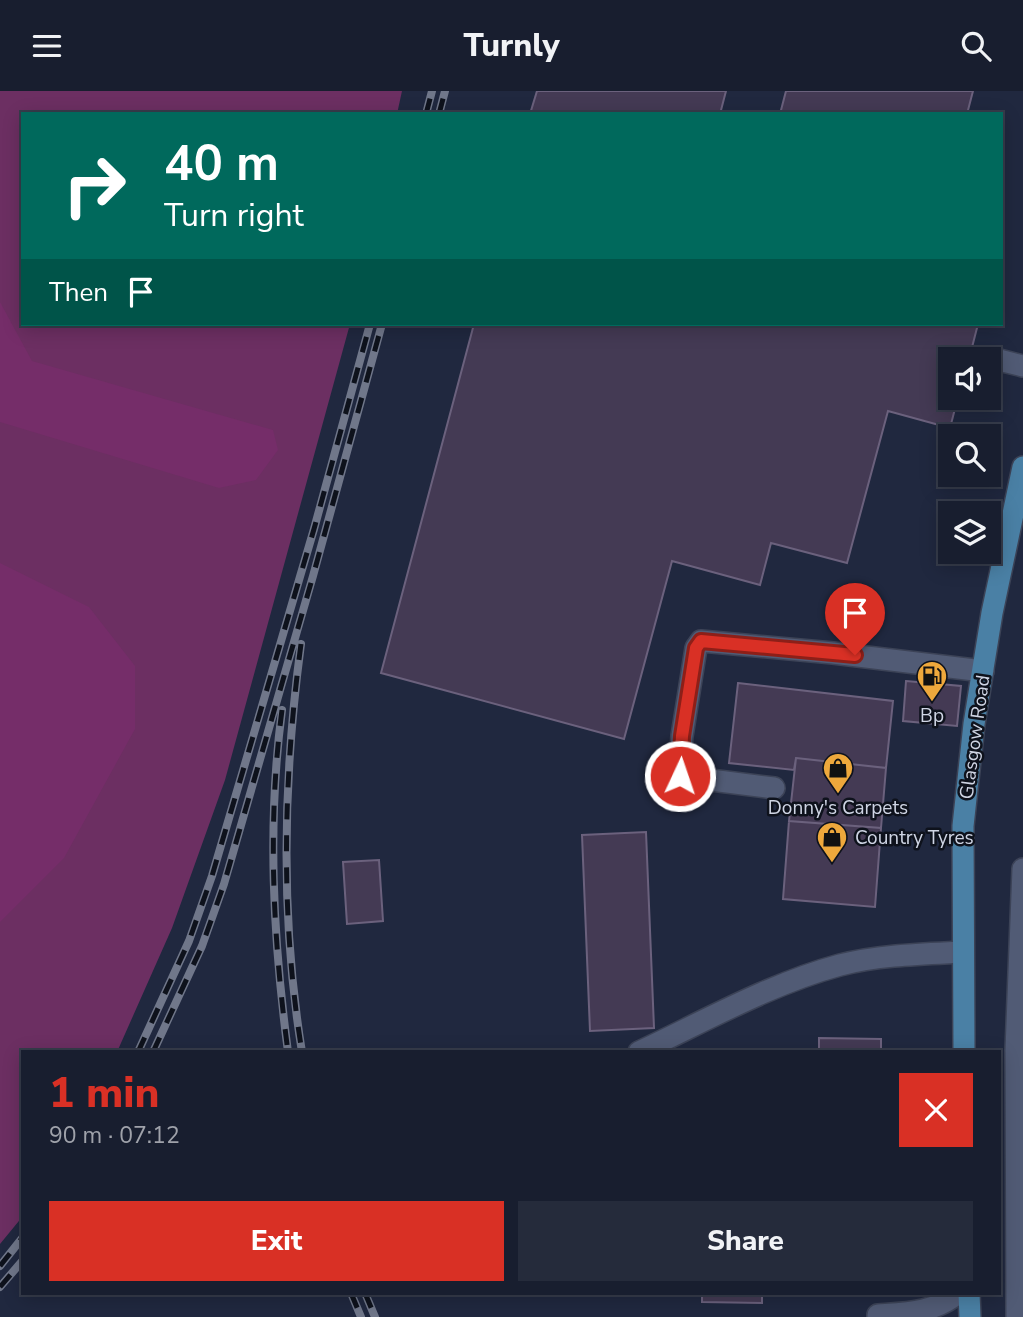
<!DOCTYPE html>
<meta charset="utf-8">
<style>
:root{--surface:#181e2f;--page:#252b3b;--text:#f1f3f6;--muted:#9fa2aa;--line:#363c4b;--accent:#d93025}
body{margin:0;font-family:"Nunito Sans",sans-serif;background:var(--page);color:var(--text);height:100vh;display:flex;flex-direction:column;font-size:26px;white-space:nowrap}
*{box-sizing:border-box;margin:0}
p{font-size:23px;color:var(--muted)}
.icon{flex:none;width:38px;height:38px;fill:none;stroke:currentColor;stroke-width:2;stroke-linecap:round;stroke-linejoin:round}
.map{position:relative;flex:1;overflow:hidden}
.sheet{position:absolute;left:21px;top:959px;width:980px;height:245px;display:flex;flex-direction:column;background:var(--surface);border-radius:0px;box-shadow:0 4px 18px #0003,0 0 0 2px var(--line)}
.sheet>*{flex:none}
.banner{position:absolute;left:21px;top:21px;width:982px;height:214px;border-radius:0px;box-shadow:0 4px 18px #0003,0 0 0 2px var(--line);background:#00695c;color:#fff;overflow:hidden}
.buttons{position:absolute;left:938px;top:256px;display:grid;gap:14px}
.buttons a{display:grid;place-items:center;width:63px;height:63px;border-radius:0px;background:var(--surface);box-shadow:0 4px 18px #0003,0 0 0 2px var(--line);font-size:35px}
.pin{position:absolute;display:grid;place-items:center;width:60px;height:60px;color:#fff;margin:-72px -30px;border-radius:50% 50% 50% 0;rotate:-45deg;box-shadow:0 0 7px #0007}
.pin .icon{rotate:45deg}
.me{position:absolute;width:77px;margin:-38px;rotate:3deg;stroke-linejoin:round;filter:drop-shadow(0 0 5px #0008)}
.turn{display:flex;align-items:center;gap:24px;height:147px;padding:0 28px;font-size:32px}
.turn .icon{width:91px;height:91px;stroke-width:2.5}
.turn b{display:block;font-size:49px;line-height:60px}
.then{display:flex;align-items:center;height:66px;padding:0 28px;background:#0003;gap:14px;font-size:26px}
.round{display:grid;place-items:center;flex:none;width:74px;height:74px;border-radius:0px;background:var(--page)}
.summary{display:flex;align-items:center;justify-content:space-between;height:119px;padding:0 28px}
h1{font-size:42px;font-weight:800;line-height:52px;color:var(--accent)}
.primary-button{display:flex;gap:14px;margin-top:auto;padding:14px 28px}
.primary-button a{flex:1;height:80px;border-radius:0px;background:var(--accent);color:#fff;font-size:28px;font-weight:800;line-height:80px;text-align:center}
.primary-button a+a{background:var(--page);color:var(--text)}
header{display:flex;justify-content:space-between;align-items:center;height:91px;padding:0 28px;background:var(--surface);font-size:32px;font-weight:800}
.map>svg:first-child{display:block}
.green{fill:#6c2f62}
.forest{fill:#752d69}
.building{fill:#443a54;stroke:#6b617d;stroke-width:2}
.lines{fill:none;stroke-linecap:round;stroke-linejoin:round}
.minor-casing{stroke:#3c4357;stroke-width:24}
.major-casing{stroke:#3c4357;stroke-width:24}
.minor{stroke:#515b75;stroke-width:21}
.major{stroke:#4a80a5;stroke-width:21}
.rail-casing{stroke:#70778a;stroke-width:8}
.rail{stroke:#0e121c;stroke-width:5;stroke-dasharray:16;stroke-linecap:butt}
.route-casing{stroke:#8d1f18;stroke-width:18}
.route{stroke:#d93025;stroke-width:12}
.labels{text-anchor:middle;stroke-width:5;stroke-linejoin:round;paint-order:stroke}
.poi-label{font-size:19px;fill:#cfd5e4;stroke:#0e121c}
.street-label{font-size:19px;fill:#cfd5e4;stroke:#0e121c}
</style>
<header><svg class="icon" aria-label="menu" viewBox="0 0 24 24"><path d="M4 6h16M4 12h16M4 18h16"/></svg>Turnly<svg class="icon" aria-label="search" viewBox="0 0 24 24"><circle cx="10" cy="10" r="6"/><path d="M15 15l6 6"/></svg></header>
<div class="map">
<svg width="1023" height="1226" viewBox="0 0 1023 1226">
<rect width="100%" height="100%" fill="#20283f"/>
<path class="green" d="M0 0H402L397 23H23V233H350L225 689 172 837 117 961H23V1125L0 1153Z"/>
<path class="forest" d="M0 211 32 270 273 339 278 359 256 389 219 397 0 331Z
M0 472 89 516 135 575V638L64 767 0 831Z"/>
<path class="building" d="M537 0H726L720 23H530Z
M786 0H973L967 23H780Z
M474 233H978L969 268H950V306H958L950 337 888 320 847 472 771 452 760 494 672 470 624 648 381 582Z
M906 590 961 595 957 635 903 630Z
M738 592 893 610 886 677 796 667 794 679 729 672Z
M796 667 886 677 881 737 789 730Z
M789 730 881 737 875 816 783 808Z
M646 741 654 937 590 940 582 744Z
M379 769 383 830 347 833 343 771Z
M819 947 881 948V961H819Z
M702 1202H762V1212L702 1211Z"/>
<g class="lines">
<g class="minor-casing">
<path id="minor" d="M999 269 1023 275
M774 697 679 685 682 645 696 557 701 550 833 562 983 580
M639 961C705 930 770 893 840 874 879 864 922 863 962 861
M878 1226V1224C907 1222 934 1222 958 1202
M1017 1226 1016 959 1023 778"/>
</g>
<g class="major-casing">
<path id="major" d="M964 961 963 735 974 633 992 522 1023 376
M969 1202 970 1226"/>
</g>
<use href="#minor" class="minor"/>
<use href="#major" class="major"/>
<g class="rail-casing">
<path id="rail" d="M426 23 432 0
M439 23 445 0
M301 553C283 688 280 826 302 961
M282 619C267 733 273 847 288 961
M138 961 189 850 212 785 314 438 370 233
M153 961 202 855 224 793 313 485 382 233
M0 1175 23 1146
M0 1196 23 1169
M351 1202 361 1226
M365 1202 375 1226"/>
</g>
<use href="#rail" class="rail"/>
</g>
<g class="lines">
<g class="route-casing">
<path id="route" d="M680 685 682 645 696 557 701 550 855 564"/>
</g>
<use href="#route" class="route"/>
</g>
<defs>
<g id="fuel-pin" transform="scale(1.575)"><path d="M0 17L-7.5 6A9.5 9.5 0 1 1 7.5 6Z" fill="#eea83c" stroke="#0e121c"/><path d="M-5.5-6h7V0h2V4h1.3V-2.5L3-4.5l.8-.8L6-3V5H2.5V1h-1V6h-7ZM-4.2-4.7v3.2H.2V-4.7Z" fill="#111"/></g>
<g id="shop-pin" transform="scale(1.575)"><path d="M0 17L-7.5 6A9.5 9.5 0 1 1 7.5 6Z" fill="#eea83c" stroke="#0e121c"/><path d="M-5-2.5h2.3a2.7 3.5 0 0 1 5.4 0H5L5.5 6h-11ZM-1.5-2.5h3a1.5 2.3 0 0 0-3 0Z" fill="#111"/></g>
</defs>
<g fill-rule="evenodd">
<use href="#fuel-pin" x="932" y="585"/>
<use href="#shop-pin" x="838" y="677"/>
<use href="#shop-pin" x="832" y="746"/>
</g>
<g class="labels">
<g class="poi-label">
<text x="932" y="631">Bp</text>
<text x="838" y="723">Donny's Carpets</text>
<text x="855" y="753" text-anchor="start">Country Tyres</text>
</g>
<g class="street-label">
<text transform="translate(974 646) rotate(-82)" y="7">Glasgow Road</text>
</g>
</g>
</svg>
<div class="buttons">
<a><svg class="icon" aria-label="sound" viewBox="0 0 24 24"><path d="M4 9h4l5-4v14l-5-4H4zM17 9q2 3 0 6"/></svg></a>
<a><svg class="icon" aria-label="search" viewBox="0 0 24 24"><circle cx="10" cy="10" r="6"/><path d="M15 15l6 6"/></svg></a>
<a><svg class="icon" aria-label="layers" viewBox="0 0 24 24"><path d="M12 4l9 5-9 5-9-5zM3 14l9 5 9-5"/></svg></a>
</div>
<div class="pin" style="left:855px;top:564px;background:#d93025"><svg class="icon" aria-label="arrive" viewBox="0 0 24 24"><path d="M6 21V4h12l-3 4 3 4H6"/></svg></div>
<svg class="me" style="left:680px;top:685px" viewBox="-20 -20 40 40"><circle r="17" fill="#d93025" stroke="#fff" stroke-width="3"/><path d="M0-11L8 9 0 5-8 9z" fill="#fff"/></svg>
<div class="banner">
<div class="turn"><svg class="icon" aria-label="right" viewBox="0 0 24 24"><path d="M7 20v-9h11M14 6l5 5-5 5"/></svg><div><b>40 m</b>Turn right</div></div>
<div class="then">Then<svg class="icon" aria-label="arrive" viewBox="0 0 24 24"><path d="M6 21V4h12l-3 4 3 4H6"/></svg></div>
</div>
<section class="sheet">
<div class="summary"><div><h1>1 min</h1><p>90 m · 07:12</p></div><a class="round" style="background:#d93025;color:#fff"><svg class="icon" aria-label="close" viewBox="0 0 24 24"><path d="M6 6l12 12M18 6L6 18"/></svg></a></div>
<div class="primary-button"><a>Exit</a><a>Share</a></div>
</section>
</div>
